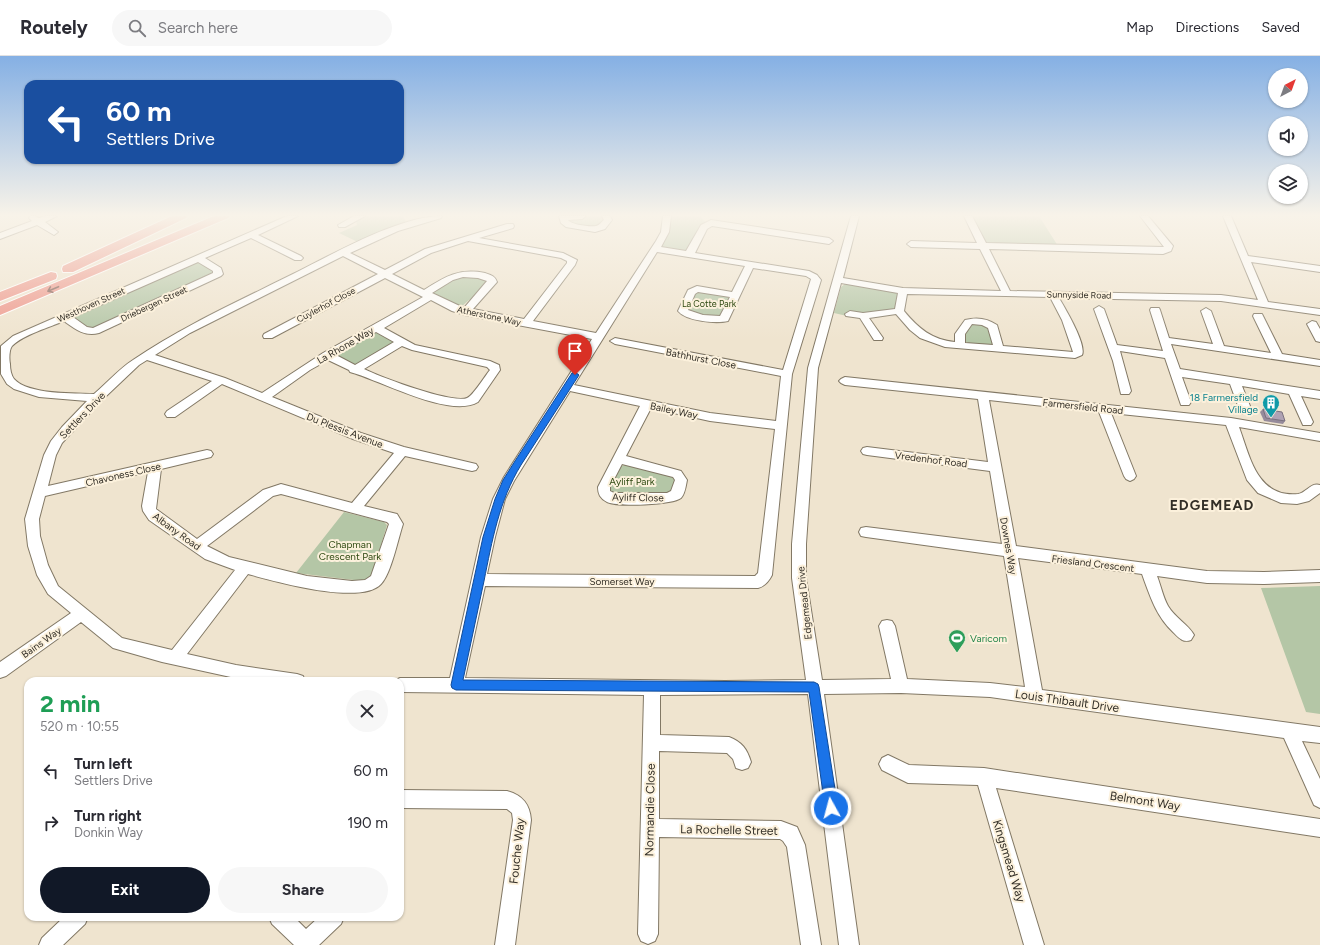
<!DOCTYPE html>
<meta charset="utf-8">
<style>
:root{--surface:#fff;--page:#f7f7f7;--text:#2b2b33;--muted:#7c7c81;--line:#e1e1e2;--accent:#111827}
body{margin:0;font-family:Figtree,sans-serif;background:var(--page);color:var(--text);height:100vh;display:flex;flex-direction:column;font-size:15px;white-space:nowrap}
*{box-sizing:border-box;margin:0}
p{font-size:13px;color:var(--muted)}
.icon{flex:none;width:22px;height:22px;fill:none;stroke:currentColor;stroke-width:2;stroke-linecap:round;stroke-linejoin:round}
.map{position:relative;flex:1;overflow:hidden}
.side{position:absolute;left:24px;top:621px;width:380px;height:244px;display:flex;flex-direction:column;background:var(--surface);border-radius:12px;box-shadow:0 1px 3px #0004}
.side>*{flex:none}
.banner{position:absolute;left:24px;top:24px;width:380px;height:84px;border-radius:12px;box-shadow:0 1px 3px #0004;background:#1a4fa0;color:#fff;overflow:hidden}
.needle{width:26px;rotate:41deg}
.controls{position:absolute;left:1268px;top:12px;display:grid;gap:8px}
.controls a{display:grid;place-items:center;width:40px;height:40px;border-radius:50%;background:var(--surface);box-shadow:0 1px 3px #0004;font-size:20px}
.pin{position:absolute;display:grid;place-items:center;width:34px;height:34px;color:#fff;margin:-41px -17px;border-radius:50% 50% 50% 0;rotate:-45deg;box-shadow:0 0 4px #0007}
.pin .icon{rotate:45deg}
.me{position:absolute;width:44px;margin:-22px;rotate:353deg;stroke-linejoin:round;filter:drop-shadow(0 0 3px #0008)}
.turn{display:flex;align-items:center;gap:14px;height:84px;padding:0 16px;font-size:18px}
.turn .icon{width:52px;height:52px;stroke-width:2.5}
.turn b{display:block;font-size:28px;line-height:34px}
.round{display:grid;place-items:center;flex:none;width:42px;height:42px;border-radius:21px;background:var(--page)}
.head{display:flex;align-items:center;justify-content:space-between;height:68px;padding:0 16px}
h1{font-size:24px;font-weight:700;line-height:30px;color:#1e9e55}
.cta{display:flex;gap:8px;margin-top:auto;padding:8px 16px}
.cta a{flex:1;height:46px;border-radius:24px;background:var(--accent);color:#fff;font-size:16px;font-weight:700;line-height:46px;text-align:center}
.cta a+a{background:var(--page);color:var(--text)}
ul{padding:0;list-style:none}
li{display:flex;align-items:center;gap:12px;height:52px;padding:0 16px}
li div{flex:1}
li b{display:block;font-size:15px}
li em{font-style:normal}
header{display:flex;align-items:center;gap:24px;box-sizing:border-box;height:56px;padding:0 20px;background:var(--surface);border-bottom:1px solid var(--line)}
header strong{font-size:19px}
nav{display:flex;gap:22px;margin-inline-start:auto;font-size:14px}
.search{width:280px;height:36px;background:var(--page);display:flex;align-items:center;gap:10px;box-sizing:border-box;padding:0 14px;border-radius:22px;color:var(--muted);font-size:15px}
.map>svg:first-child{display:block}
.green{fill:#b4c6a6}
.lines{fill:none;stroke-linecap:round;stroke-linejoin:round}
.minor-casing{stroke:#827865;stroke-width:2}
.highway-casing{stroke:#fff;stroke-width:2}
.minor{fill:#fff;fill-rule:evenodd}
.highway{fill:#ee9a8e;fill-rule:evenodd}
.wall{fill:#968b9b}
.building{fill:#afa2b4;stroke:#7a717e}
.oneway{stroke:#7e5a50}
.route{fill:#1a73e8;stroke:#114b97}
.labels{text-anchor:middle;stroke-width:4;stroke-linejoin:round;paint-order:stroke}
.far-street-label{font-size:9px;fill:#332f27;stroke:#fcf1dc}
.far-park-label{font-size:9px;fill:#2d4810;stroke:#fcf1dc}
.street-label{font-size:10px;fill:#332f27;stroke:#fcf1dc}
.culture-label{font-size:10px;fill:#0d838f;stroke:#fcf1dc;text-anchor:end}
.park-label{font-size:10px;fill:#2d4810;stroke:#fcf1dc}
.leisure-label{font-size:10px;fill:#27864d;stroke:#fcf1dc;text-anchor:start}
.near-street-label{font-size:12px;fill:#332f27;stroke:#fcf1dc}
.district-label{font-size:14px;font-weight:bold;letter-spacing:1px;fill:#332f27;stroke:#fcf1dc}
</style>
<header>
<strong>Routely</strong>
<div class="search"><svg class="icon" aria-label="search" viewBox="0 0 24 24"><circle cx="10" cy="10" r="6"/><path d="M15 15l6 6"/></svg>Search here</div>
<nav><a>Map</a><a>Directions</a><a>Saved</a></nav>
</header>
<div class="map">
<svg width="1320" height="889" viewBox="0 0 1320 889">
<rect width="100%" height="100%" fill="#efe4cf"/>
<path class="green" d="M365 160H402L406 165 404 168 360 187 339 177 357 169 356 164Z
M600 160 606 164 598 172 571 168 567 164 570 162Z
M671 160C682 160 700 156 705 166L687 195 684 196 661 191 668 177Z
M971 160H1039L1058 190 988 187 984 185Z
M197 206 215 216 98 272 89 273 74 263 75 260Z
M459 219 489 222 476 242 469 244 461 251 433 237Z
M845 228 895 236 898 239 896 252 893 254 847 260 834 257 841 231Z
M697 235 727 239 730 241 721 260C711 261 695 260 686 254L693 238Z
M977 267 988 270 993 288C986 291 966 290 962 282L971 269Z
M372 276H376L393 285V287L358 309H353L337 300V298Z
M625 409 676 422 673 437 618 440 609 436 608 429 621 410Z
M344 456 384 466 387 469 372 519 368 523 362 525 296 517Z
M1320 530V658L1306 656 1261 532Z"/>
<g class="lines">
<g class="minor-casing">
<path id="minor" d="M30 160H35L39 162 45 160H57L45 166 58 176 54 179 37 169 0 183V177L32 165 29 162Z
M287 160H298L258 179 301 200 303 202 301 204H295L251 182 205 202 221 212 223 218 221 220 99 277C85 281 75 273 64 265 50 271 23 279 12 290 9 294 9 303 10 308 10 313 11 319 14 323 28 339 75 337 94 338 107 327 119 313 133 304 183 270 239 245 293 218 333 198 399 160 442 160L441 162 398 175 350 197 385 214 425 193 507 168H513L514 170 513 172 479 182 563 197 577 204 575 209 533 265 596 277 656 185 661 176 663 160H671L669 176 661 191 686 195 701 169 711 164 829 182 833 185 829 188 712 170 707 173 695 197 809 215 817 219 821 224 792 318 772 519C769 525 765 530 758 532L485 530 465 622 725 625 806 624 792 522V488L808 312 851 160H859L843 222 903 232 1001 235 980 193 911 191 907 188 911 185 977 187 964 160H972L986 187 1164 191 1140 160H1148L1173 190 1171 195 1163 198 989 193 1010 235 1221 239 1258 244 1223 160H1231L1248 200 1320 210V216L1251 206 1268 246 1320 253V259L1221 245 1059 242C1065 252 1087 289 1082 299L1075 302 945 291 920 282 910 274 896 258 869 262 883 282 882 284H874L860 262 846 260 845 258 850 255 863 257 895 253 898 237 841 227 818 312 806 488V522L822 624 891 623 879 570 882 565 887 564 892 565 895 570 907 623 990 627 1025 631 1004 500 866 481 861 480 859 476 861 472 866 471 1002 488 990 415 867 399 863 398 861 395 863 392 867 391 988 406 978 343 845 329 841 327 839 325 841 323 845 321 1231 362 1320 377V385L1239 371C1250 401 1257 442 1298 438 1306 437 1311 426 1320 429V437L1309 445 1297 448 1281 447 1258 437 1247 424 1226 369 1111 357 1136 420 1134 423 1130 425 1126 423 1124 420 1099 356 989 344 1016 490 1207 515 1264 516 1320 514V526L1264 528 1207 527 1157 520C1161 530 1163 541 1168 550 1175 562 1188 568 1194 579L1191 584C1183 587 1179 582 1173 576 1156 560 1150 540 1142 518L1018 502 1042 634 1320 671V687L1302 685 1320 723V752L1314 749 1284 682 990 641 901 637 824 638 859 889H839L808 638 660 639V679L729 681C742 686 747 693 751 706L748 712 742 714 736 712 733 703 727 697 659 695V763L781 765 797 771 805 789 821 889H801L787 791 783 785 780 783 659 781 658 878 655 885 648 888 641 885 638 878 644 639 400 636V625H394L400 622H450L481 481 493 443 504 421 592 283 465 259 452 255 431 244 384 272 415 289 490 305 499 309 500 314 478 346C450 363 380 324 350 316L349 314 328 304 310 314 272 341 361 377 404 391 476 408 478 411 476 414 472 415 405 400 364 450 397 458 403 468C398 483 391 518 381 528 361 550 274 525 248 518L187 598 236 609 297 618 303 620 305 625H249L162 606 113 592 81 566 6 620 0 622V606L71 557 48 538 37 519 28 490 25 463 44 399 51 385 62 371 87 345 39 341 14 333 7 328 1 318V290L13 280ZM468 185 561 202 567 205V207L524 263 473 253 497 226C495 220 491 219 485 217 459 212 446 220 424 234L392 218 431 197ZM657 196 745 210 732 236 697 230 688 234 678 255C686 265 716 268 728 265L753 212 806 220 811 223 783 314 615 282 610 285 615 288 781 320 776 365 710 357 574 329ZM343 200 378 218 264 278 263 280 264 282H272L385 222 423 241 323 297 262 337 225 322 155 299 190 277ZM198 206 213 215V217L93 272 87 271 73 261ZM463 221 478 222 487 225 464 252 432 237 453 224ZM698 236 730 241 720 260 703 259 688 254 695 238ZM907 238 1050 241 1062 264 1073 296 1003 290 997 269C987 262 976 261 965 264L955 278V286C932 284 918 272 904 255ZM972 268 982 269 988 272 993 289 965 287V278ZM376 276 394 286 355 309 336 299ZM402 290 412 294 487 311 490 314C485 320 473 340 467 342 452 348 380 321 364 313ZM147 304 212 325 167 355 165 358 167 361H175L222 328 353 383 394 397 352 447 281 428 263 434 197 483 156 453 161 413 211 401 213 398 211 395 207 394 48 430 56 399 62 387 101 345 139 309ZM570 335 640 350 598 431C598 438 600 442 607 446 618 451 672 449 681 442 685 438 686 429 687 424L681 415 626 400 651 352 710 365 775 373 758 517 755 520 487 518 495 481 505 443 514 425ZM622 408 673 421 675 424 671 435 667 437H614L610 435V431ZM148 416 142 450 143 455 149 464 205 503 235 514 172 594 122 582 58 530 48 509 40 480 39 463 45 440ZM281 438 387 466 389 468 371 520 365 524 352 525 307 520 229 501 207 490 273 440Z
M354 160H365L345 171H339L338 169Z
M559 160H586L582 163 568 164C572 169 590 171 596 170 600 169 601 166 604 164L602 160H610L612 164 605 173 595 176 566 171 561 167Z
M1099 250 1104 253 1117 289 1163 295 1150 254 1151 252H1159L1160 254 1169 282 1213 288 1201 255 1206 252 1211 255 1224 290 1271 297 1253 260 1254 258H1262L1282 298 1320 304V310L1171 288 1180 313 1320 335V343L1301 340 1313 366 1311 369H1303L1289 338 1242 330 1252 355 1250 358H1242L1240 355 1230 328 1182 321 1191 346 1189 349H1181L1165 302 1120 295 1131 335 1129 338H1121L1113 305 1094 253Z
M1312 265 1316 266 1320 273V286L1316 285 1307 268Z
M888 699 909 709 984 712 1320 763V781L996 732 1044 889H1024L978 729 908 727 882 714 879 708 882 702Z
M400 734 507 735C522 739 530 748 531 764L515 889H495L513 764 512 757 507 753 400 752Z
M64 861H88L85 868 63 889H39L42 882Z
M269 861H294L306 873 319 861H344L341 868 319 889H294L272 868Z"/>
</g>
<g class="highway-casing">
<path id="highway" d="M172 160H188L186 162 73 216H63L62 213 63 210Z
M214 160H230L228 162 0 259V250Z
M51 216 56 217 57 220 56 223 0 245V236Z"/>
</g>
<use href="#minor" class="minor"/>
<use href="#highway" class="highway"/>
</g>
<path class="wall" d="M1263 353 1285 365 1283 368 1264 365 1260 356Z"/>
<path class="building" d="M1263 353 1282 356 1285 365 1266 362Z"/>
<defs><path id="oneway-shaft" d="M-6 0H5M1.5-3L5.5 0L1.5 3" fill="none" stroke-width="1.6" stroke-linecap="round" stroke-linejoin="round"/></defs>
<use class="oneway" href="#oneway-shaft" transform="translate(53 233) rotate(157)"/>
<linearGradient id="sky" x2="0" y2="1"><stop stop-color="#85b0e4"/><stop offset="0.56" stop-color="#f8f3e9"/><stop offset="1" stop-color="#f8f3e9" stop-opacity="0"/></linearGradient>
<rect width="1320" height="284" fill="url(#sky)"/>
<path class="route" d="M575 316 579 319 521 409C499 445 492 485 484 525 477 558 470 591 463 624L814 626 818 628 819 631 838 752 836 756 831 758 827 756 825 752 809 636 456 634 452 632 451 629 483 481 495 443 503 424 515 405 572 317Z"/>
<defs>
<g id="building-pin" transform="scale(0.9)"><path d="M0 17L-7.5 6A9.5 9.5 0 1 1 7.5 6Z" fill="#0f9aa8" stroke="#fcf1dc"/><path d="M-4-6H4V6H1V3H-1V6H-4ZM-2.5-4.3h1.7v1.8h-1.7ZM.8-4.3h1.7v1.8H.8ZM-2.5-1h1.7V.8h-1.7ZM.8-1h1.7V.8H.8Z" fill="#fff"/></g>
<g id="stadium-pin" transform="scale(0.9)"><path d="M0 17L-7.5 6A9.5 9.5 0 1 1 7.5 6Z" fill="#2e9e5b" stroke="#fcf1dc"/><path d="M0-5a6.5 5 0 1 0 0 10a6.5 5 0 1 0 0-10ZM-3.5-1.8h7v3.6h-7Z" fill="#fff"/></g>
</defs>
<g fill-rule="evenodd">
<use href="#building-pin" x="1271" y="347"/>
<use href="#stadium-pin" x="957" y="582"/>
</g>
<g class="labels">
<g class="far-street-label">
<text transform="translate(1079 239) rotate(1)" y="3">Sunnyside Road</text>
<text transform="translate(154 248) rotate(-25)" y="3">Driebergen Street</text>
<text transform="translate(91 249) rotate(-24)" y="3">Westhoven Street</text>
<text transform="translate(326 249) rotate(-28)" y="3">Cuylerhof Close</text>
<text transform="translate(489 260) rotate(12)" y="3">Atherstone Way</text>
</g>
<g class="far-park-label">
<text x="709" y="251">La Cotte Park</text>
</g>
<g class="street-label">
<text transform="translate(345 289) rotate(-30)" y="4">La Rhone Way</text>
<text transform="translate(701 302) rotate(11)" y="4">Bathhurst Close</text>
<text transform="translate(1083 350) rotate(6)" y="4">Farmersfield Road</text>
<text transform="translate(674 354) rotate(12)" y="4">Bailey Way</text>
<text transform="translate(82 359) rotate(-46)" y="4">Settlers Drive</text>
<text transform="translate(345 374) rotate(21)" y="4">Du Plessis Avenue</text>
<text transform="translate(931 403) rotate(7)" y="4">Vredenhof Road</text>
<text transform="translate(123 418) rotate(-13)" y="4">Chavoness Close</text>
<text transform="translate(638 441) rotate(1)" y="4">Ayliff Close</text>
<text transform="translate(177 475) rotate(36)" y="4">Albany Road</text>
<text transform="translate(1009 490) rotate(80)" y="4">Downes Way</text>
<text transform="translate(1093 507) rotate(7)" y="4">Friesland Crescent</text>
<text x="622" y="529">Somerset Way</text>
<text transform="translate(804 547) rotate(-96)" y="4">Edgemead Drive</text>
<text transform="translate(41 586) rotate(-35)" y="4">Bains Way</text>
</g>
<g class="culture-label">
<text x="1258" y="345">18 Farmersfield<tspan x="1258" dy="12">Village</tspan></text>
</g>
<g class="park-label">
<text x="632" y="429">Ayliff Park</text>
<text x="350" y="492">Chapman<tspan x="350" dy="12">Crescent Park</tspan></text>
</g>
<g class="leisure-label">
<text x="970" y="586">Varicom</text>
</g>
<g class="near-street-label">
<text transform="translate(1067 645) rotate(8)" y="4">Louis Thibault Drive</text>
<text transform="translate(1145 745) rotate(9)" y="4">Belmont Way</text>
<text transform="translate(650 754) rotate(-89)" y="4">Normandie Close</text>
<text transform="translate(729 774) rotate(1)" y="4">La Rochelle Street</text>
<text transform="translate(517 795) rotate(-84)" y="4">Fouche Way</text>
<text transform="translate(1009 805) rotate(73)" y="4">Kingsmead Way</text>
</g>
<g class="district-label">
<text x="1212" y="454">EDGEMEAD</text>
</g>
</g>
</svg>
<div class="controls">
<a><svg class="needle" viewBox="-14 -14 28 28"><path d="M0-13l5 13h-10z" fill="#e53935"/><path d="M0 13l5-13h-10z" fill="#7c7c81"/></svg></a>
<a><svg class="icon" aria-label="sound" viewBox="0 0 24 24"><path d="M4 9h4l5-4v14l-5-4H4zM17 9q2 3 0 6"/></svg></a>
<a><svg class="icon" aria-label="layers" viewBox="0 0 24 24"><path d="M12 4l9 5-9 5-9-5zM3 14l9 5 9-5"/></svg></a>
</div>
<div class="pin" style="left:575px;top:319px;background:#d93025"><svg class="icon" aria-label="arrive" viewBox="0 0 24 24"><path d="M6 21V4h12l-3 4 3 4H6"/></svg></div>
<svg class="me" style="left:831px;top:752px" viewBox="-20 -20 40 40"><circle r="17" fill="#1a73e8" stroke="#fff" stroke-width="3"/><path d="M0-11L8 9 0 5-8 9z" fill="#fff"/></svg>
<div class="banner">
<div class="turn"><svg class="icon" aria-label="left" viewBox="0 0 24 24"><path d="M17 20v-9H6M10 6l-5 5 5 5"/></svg><div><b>60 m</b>Settlers Drive</div></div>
</div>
<section class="side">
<div class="head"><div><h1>2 min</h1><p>520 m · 10:55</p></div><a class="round"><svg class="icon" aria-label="close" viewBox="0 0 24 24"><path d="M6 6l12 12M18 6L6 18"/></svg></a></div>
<ul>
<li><svg class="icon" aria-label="left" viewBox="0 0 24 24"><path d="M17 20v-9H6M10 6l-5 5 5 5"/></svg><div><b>Turn left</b><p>Settlers Drive</p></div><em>60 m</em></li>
<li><svg class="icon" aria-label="right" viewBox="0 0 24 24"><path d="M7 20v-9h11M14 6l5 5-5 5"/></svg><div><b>Turn right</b><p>Donkin Way</p></div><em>190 m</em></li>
</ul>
<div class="cta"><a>Exit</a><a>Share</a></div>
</section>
</div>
